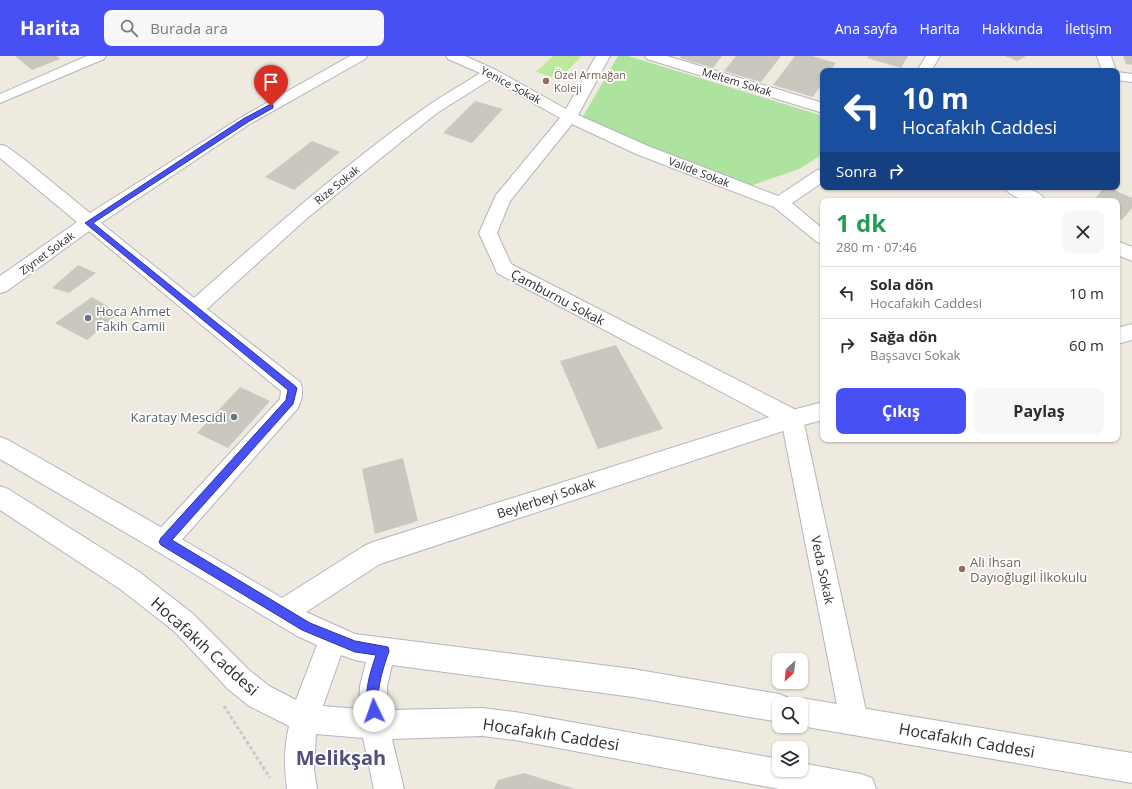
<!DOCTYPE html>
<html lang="tr">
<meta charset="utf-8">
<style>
:root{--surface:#fff;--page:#f7f7f7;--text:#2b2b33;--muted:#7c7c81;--line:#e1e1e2;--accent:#4750f4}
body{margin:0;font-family:"Open Sans",sans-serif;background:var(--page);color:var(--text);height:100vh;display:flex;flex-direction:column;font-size:15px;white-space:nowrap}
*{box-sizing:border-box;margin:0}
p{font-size:13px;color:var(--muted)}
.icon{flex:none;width:22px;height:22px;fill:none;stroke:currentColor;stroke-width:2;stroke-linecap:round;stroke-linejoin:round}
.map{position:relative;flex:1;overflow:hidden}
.sheet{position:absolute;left:820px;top:142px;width:300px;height:244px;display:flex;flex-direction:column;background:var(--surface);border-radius:8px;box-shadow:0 1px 3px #0004}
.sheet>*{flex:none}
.hud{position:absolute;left:820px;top:12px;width:300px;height:122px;border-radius:8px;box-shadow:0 1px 3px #0004;background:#1a4fa0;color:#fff;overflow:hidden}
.needle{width:26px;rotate:207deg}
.fabs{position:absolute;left:772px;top:597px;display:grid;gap:8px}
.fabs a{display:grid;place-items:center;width:36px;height:36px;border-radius:8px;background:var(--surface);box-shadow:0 1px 3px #0004;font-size:20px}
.pin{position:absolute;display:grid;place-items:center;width:34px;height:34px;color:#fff;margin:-41px -17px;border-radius:50% 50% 50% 0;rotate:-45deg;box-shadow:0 0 4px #0007}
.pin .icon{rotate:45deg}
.me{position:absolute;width:44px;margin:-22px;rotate:357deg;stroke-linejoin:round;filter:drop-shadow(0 0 3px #0008)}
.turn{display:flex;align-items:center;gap:14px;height:84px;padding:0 16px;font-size:18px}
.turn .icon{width:52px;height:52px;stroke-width:2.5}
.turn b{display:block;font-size:28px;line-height:34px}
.then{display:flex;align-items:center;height:38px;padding:0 16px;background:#0003;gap:8px;font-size:15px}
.round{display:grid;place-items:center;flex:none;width:42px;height:42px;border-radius:8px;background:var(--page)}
.summary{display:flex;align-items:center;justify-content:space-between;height:68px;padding:0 16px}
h1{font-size:24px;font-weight:700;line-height:30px;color:#1e9e55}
.button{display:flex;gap:8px;margin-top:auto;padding:8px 16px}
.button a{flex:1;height:46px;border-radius:8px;background:var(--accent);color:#fff;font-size:16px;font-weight:700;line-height:46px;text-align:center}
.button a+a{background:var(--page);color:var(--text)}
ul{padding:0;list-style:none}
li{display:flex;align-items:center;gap:12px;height:52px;padding:0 16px;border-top:1px solid var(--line)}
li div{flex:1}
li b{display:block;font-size:15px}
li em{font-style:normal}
header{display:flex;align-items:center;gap:24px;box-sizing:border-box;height:56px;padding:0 20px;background:var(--accent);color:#fff}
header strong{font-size:19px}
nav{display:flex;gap:22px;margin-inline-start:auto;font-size:14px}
.search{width:280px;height:36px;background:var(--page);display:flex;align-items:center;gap:10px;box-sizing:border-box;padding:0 14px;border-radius:8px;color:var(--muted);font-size:15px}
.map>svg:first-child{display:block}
.green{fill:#ade29f}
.pitch{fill:#bee99b}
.building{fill:#cac8be}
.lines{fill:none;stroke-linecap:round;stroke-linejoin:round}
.minor-casing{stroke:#b3b4c0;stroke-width:2}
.tertiary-casing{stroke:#b3b4c0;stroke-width:2}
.path{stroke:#c8c8c8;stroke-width:3;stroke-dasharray:3.5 2.5;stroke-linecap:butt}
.minor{fill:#fff;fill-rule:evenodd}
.tertiary{fill:#fff;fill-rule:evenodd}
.route{fill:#4750f4;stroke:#2e349f}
.education-dot{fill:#8d6e63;stroke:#fff;stroke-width:1.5}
.worship-dot{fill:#6b7280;stroke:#fff;stroke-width:1.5}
.labels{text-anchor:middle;stroke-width:3.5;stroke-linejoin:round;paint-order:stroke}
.far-education-label{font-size:11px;fill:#785e54;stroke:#fff;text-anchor:start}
.far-street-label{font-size:11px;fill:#2d2d2d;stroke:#fff}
.street-label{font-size:13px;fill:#2d2d2d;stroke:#fff}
.worship-label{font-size:13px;fill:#5b616d;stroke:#fff;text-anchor:start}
.education-label{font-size:13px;fill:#785e54;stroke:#fff;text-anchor:start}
.near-street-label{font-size:16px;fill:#2d2d2d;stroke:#fff}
.near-district-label{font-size:20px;font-weight:bold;fill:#4e507d;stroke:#fff}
</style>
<header>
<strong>Harita</strong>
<div class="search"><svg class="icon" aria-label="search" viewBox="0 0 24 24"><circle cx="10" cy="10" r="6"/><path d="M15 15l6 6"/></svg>Burada ara</div>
<nav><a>Ana sayfa</a><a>Harita</a><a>Hakkında</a><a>İletişim</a></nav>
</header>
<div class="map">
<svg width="1132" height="733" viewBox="0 0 1132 733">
<rect width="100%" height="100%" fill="#eeeae0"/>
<path class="green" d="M618 0H628L823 60V98L799 113 750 130 581 64Z"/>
<path class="pitch" d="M553 0H578L581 1 559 23 536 16Z"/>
<path class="building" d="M15 0H57L60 3 32 14Z
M681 0H722L713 12 680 2Z
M736 0H781L761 26 724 15Z
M795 0H812L836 7 830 15H823V26L813 41 773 29Z
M868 0H908L901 12 867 2Z
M1005 0H1026L1017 5Z
M1123 0H1132V9L1126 8Z
M475 45 503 53 472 87 443 77Z
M312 85 340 96 294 134 265 121Z
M1104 131H1108L1132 142V152L1122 164 1117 161V145H1093Z
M78 209 96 217 69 237 52 232Z
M92 241 119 257 87 284 55 267Z
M616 289 663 373 598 393 560 305Z
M240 331 270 345 228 392 197 377Z
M403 402 418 465 375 478 362 413Z
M524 717 575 733H494L498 724Z"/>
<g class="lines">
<g class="minor-casing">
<path id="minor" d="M87 0H106L104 3 0 47V38Z
M350 0H367L365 3 250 68 101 167 194 242C269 176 344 109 426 51 443 39 462 29 480 17L448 3 446 0H465L496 14 566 53 596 0H610L578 59 648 90 778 140 817 114 823 113V126L792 147 823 173V188L817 186 774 151 636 98 572 68 510 145 497 177 511 208 800 356 803 363 868 664 864 674 854 678 844 674 840 664 782 368 497 217 495 212 479 177 496 139 560 62 491 23 437 57 386 98 305 164 207 253 300 326C304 335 302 344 298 352L173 494 164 498 155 494 152 486 155 478 280 343 281 335 89 175 7 235 0 237V220L77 166 0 102V89L6 90 25 104 90 157 240 62Z
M645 0H667L823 47V57L647 3Z
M926 0H940L931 15H917Z
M1097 0H1111L1116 15H1102Z
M1117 16 1132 18V26L1117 24Z
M1004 131C1018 131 1037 131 1046 145 1031 145 1013 145 1004 131Z
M1117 185 1132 191V205L1117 199Z"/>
</g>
<g class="tertiary-casing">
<path id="tertiary" d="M1132 268V284L1117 288V272Z
M823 346V364L792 372 380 508 306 556 355 578 633 613 779 638 789 642 791 646 801 642 1132 697V727L801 670V648H779V666L633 641 392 609 387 630 388 654 482 652 515 656 779 703V714H801V707L861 718 872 722 876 733H779L515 684 482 680 392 683 404 733H374L363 682 316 678 314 714 317 733H287C284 711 284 691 289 670L249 650 228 633 174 575 120 533 0 454V430L8 433 138 515 192 557 248 613 269 630 296 644 317 589 297 580 155 494 0 403V381L8 384 173 478 282 542 364 490 373 486 792 354ZM341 599 355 604 366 606 360 630 359 653 323 650Z"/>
</g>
<path class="path" d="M224 650 270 722"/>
<use href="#minor" class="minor"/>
<use href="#tertiary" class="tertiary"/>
</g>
<path class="route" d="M271 48 273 49V52L248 66 93 167 295 330 297 332 293 348 172 484 310 567 355 585 388 591 389 595C384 610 379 624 378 641 378 647 381 653 378 659L374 661 370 659C362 640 370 617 376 599L355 596 302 574 161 489 159 486 161 482 286 344 288 334 85 167 243 63Z"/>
<g class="education-dot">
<circle cx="546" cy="25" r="4"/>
<circle cx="962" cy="513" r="4"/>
</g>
<g class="worship-dot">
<circle cx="88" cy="262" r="4"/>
<circle cx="234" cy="361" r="4"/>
</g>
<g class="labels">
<g class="far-education-label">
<text x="554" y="23">Özel Armağan<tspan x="554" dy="13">Koleji</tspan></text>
</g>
<g class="far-street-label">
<text transform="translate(737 26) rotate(17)" y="4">Meltem Sokak</text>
<text transform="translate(511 29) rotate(28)" y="4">Yenice Sokak</text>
<text transform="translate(699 116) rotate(21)" y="4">Valide Sokak</text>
<text transform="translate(337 129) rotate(-39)" y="4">Rize Sokak</text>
<text transform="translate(47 197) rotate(-36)" y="4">Ziynet Sokak</text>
</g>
<g class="street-label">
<text transform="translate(558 241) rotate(28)" y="5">Çamburnu Sokak</text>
<text transform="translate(546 442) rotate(-18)" y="5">Beylerbeyi Sokak</text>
<text transform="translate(823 514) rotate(78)" y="5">Veda Sokak</text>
</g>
<g class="worship-label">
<text x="96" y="260">Hoca Ahmet<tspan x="96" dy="15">Fakih Camii</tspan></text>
<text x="226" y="366" text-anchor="end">Karatay Mescidi</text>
</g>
<g class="education-label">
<text x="970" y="511">Ali İhsan<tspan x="970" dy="15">Dayıoğlugil İlkokulu</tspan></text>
</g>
<g class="near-street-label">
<text transform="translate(205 590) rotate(42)" y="6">Hocafakıh Caddesi</text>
<text transform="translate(551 678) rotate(9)" y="6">Hocafakıh Caddesi</text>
<text transform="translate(967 684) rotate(10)" y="6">Hocafakıh Caddesi</text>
</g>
<g class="near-district-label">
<text x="341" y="709">Melikşah</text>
</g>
</g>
</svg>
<div class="fabs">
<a><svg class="needle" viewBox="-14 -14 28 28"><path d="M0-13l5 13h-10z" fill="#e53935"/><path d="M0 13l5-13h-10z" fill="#7c7c81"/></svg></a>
<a><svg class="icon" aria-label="search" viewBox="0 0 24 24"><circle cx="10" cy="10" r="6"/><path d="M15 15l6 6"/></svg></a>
<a><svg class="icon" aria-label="layers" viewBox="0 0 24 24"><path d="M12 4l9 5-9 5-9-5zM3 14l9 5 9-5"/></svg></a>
</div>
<div class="pin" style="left:271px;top:50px;background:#d93025"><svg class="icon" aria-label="arrive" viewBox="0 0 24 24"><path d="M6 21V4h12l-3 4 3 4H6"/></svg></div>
<svg class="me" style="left:374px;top:655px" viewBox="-20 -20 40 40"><circle r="19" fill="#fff"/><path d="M0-13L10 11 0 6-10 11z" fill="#4750f4"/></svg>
<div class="hud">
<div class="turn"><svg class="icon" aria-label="left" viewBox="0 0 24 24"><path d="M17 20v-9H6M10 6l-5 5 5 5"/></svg><div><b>10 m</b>Hocafakıh Caddesi</div></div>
<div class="then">Sonra<svg class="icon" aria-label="right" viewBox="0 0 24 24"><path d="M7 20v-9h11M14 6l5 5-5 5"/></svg></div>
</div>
<section class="sheet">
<div class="summary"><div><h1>1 dk</h1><p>280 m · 07:46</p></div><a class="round"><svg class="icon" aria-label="close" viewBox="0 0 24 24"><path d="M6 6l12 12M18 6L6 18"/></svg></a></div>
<ul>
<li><svg class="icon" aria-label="left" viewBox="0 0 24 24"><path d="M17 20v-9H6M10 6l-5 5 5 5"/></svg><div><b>Sola dön</b><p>Hocafakıh Caddesi</p></div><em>10 m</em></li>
<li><svg class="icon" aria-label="right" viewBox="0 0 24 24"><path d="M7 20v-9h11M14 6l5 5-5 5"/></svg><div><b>Sağa dön</b><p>Başsavcı Sokak</p></div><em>60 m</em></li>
</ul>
<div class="button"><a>Çıkış</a><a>Paylaş</a></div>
</section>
</div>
